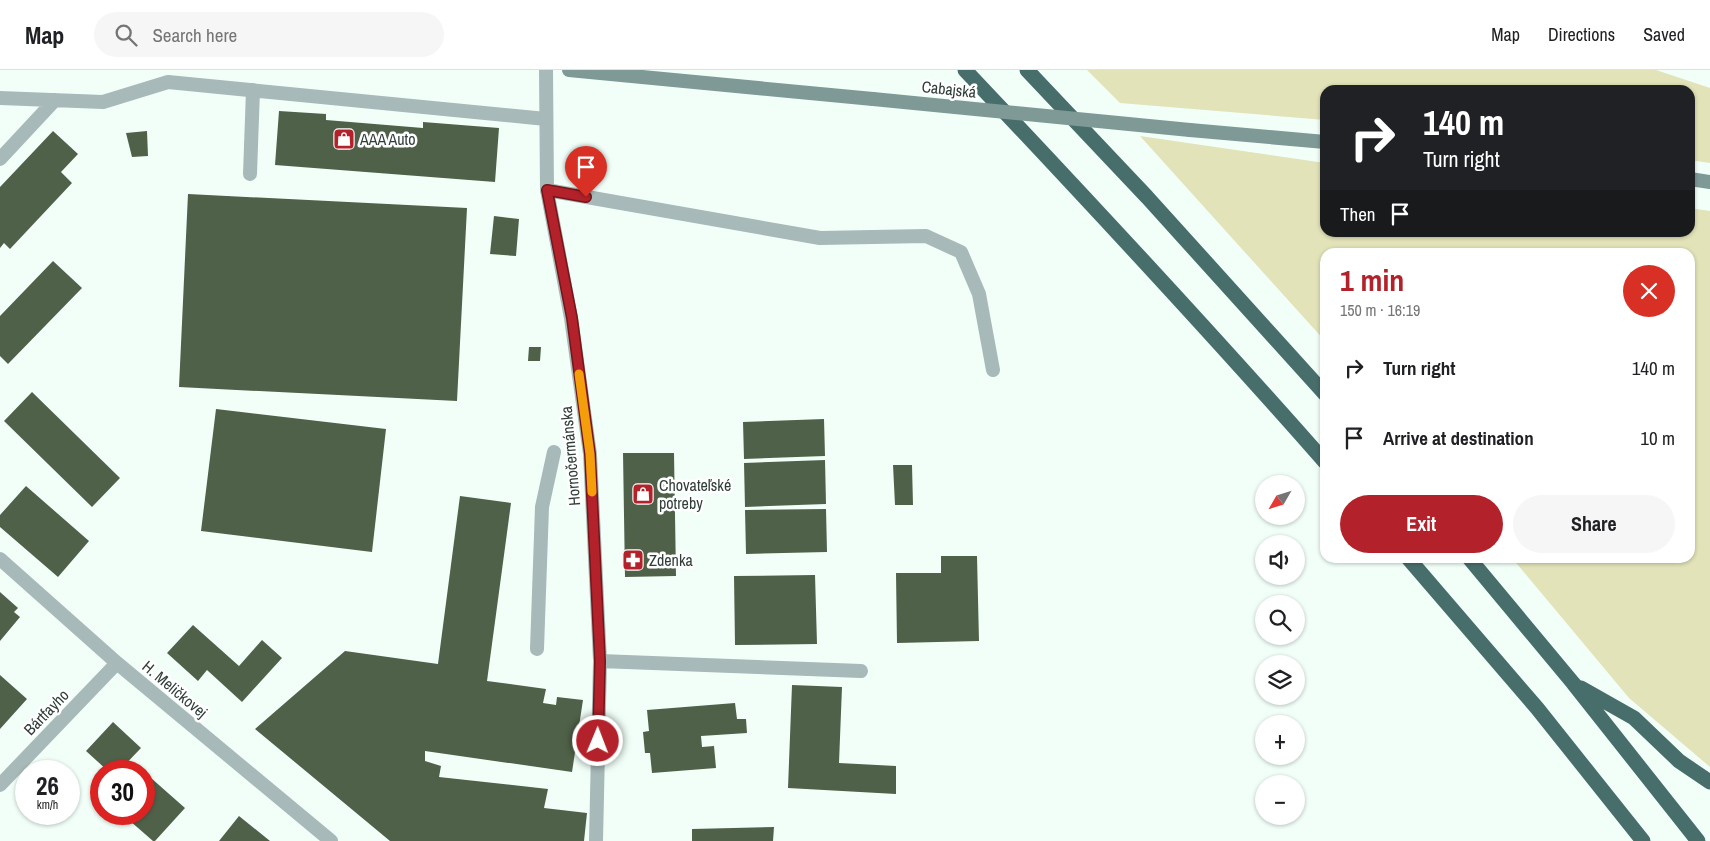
<!DOCTYPE html>
<meta charset="utf-8">
<style>
:root{--surface:#fff;--page:#f6f6f6;--text:#202124;--muted:#757577;--line:#e0e0e0;--accent:#b3222a}
body{margin:0;font-family:"Archivo Narrow",sans-serif;background:var(--page);color:var(--text);height:100vh;display:flex;flex-direction:column;font-size:19px;white-space:nowrap}
*{box-sizing:border-box;margin:0}
p{font-size:16px;color:var(--muted)}
.icon{flex:none;width:28px;height:28px;fill:none;stroke:currentColor;stroke-width:2;stroke-linecap:round;stroke-linejoin:round}
.map{position:relative;flex:1;overflow:hidden}
.panel{position:absolute;left:1320px;top:178px;width:375px;height:315px;display:flex;flex-direction:column;background:var(--surface);border-radius:15px;box-shadow:0 1px 4px #0004}
.panel>*{flex:none}
.banner{position:absolute;left:1320px;top:15px;width:375px;height:152px;border-radius:15px;box-shadow:0 1px 4px #0004;background:#202124;color:#fff;overflow:hidden}
.needle{width:32px;rotate:231deg}
.tools{position:absolute;left:1255px;top:405px;display:grid;gap:10px}
.tools a{display:grid;place-items:center;width:50px;height:50px;border-radius:50%;background:var(--surface);box-shadow:0 1px 4px #0004;font-size:25px}
.speed{position:absolute;left:15px;top:690px;display:flex;gap:10px;font-size:25px;font-weight:700;text-align:center}
.speed>*{display:grid;place-content:center;width:65px;height:65px;border-radius:50%;background:var(--surface);box-shadow:0 1px 4px #0004;line-height:1}
.speed small{font-size:12px;font-weight:400}
.speed .limit{border:8px solid #d22;background:#fff;color:#111}
.pin{position:absolute;display:grid;place-items:center;width:42px;height:42px;color:#fff;margin:-51px -21px;border-radius:50% 50% 50% 0;rotate:-45deg;box-shadow:0 0 5px #0007}
.pin .icon{rotate:45deg}
.me{position:absolute;width:55px;margin:-28px;rotate:1deg;stroke-linejoin:round;filter:drop-shadow(0 0 4px #0008)}
.turn{display:flex;align-items:center;gap:18px;height:105px;padding:0 20px;font-size:22px}
.turn .icon{width:65px;height:65px;stroke-width:2.5}
.turn b{display:block;font-size:35px;line-height:42px}
.then{display:flex;align-items:center;height:48px;padding:0 20px;background:#0003;gap:10px;font-size:19px}
.round{display:grid;place-items:center;flex:none;width:52px;height:52px;border-radius:26px;background:var(--page)}
.head{display:flex;align-items:center;justify-content:space-between;height:85px;padding:0 20px}
h1{font-size:30px;font-weight:800;line-height:38px;color:var(--accent)}
.primary-button{display:flex;gap:10px;margin-top:auto;padding:10px 20px}
.primary-button a{flex:1;height:58px;border-radius:30px;background:var(--accent);color:#fff;font-size:20px;font-weight:800;line-height:58px;text-align:center}
.primary-button a+a{background:var(--page);color:var(--text)}
ul{padding:0;list-style:none}
li{display:flex;align-items:center;gap:15px;height:70px;padding:0 20px}
li div{flex:1}
li b{display:block;font-size:19px}
li em{font-style:normal}
header{display:flex;align-items:center;gap:30px;box-sizing:border-box;height:70px;padding:0 25px;background:var(--surface);border-bottom:1px solid var(--line)}
header strong{font-size:24px}
nav{display:flex;gap:28px;margin-inline-start:auto;font-size:18px}
.search{width:350px;height:45px;background:var(--page);display:flex;align-items:center;gap:12px;box-sizing:border-box;padding:0 18px;border-radius:28px;color:var(--muted);font-size:19px}
.map>svg:first-child{display:block}
.green{fill:#e3e3b9}
.building{fill:#506149}
.lines{fill:none;stroke-linecap:round;stroke-linejoin:round}
.service{stroke:#a7b9b8;stroke-width:14}
.minor{stroke:#a7b9b8;stroke-width:14}
.secondary{stroke:#7f9997;stroke-width:14}
.motorway{stroke:#486e6c;stroke-width:15}
.secondary-bridge{stroke:#7f9997;stroke-width:14}
.route-casing{stroke:#74161b;stroke-width:12}
.route{stroke:#b3222a;stroke-width:9}
.slow{stroke:#f59e0b;stroke-width:9}
.labels{text-anchor:middle;stroke-width:5;stroke-linejoin:round;paint-order:stroke}
.street-label{font-size:16px;fill:#303e38;stroke:#fff}
.poi-label{font-size:16px;fill:#303e38;stroke:#fff;text-anchor:start}
</style>
<header>
<strong>Map</strong>
<div class="search"><svg class="icon" aria-label="search" viewBox="0 0 24 24"><circle cx="10" cy="10" r="6"/><path d="M15 15l6 6"/></svg>Search here</div>
<nav><a>Map</a><a>Directions</a><a>Saved</a></nav>
</header>
<div class="map">
<svg width="1710" height="771" viewBox="0 0 1710 771">
<rect width="100%" height="100%" fill="#f1fff8"/>
<path class="green" d="M1087 0H1656L1710 18V93L1690 90V20H1325V50L1120 33Z
M1140 66 1325 93V162H1690V138L1710 141V697L1629 628 1512 488H1690V182H1325V271Z"/>
<path class="building" d="M279 41 326 44V50L423 58V52L499 58 495 112 275 95Z
M53 61 78 84 61 102 72 113 10 179 4 173 0 178V117Z
M147 61 148 86 132 87 126 63Z
M188 124 467 138 457 331 179 317Z
M494 146 519 149 516 186 490 184Z
M53 191 82 218 8 294 0 286V246Z
M529 277H541L540 291H528Z
M32 322 120 408 92 437 4 351Z
M216 339 386 359 372 482 201 461Z
M824 349 825 386 744 389 743 352Z
M623 383H674L676 506 625 507Z
M825 390 826 434 745 437 744 393Z
M893 395H912L913 435H895Z
M26 416 89 471 58 507 0 457V445Z
M460 426 511 433 487 611 546 619 543 633 556 635 557 627 583 630 572 702 425 681V691L441 696 439 707 548 719 544 738 587 743 584 771H390L255 659 345 581 438 594Z
M826 439 827 482 746 484 745 440Z
M941 486H977L979 571 897 573 896 503H941Z
M815 505 817 574 735 575 734 506Z
M0 522 18 538 14 542 20 547 0 571Z
M193 555 239 596 262 570 282 588 242 632 207 600 198 611 167 583Z
M0 605 27 629 0 659Z
M792 615 842 617 839 693 896 696V724L788 718Z
M735 633 737 649H746L747 663 701 666 702 677 714 676 716 698 652 703 650 683H645L643 662 649 661 647 640Z
M113 652 141 678 119 701H108L86 681Z
M151 708 185 738 155 771H153L122 744H144V716Z
M239 746 270 771H219Z
M774 757 773 771H692V759Z"/>
<g class="lines">
<path class="service" d="M0 28 103 32 168 12 546 49
M0 89 55 30
M250 104 253 20
M547 120 820 168 926 166 961 182 979 224 993 300
M537 579 542 437 554 382"/>
<path class="minor" d="M546 0 547 120 571 248 590 384 600 591 596 771
M0 489 117 593 331 771
M600 591 861 601
M0 715 117 593"/>
<path class="secondary" d="M569 0 873 29
M1190 60 1325 72
M1690 109 1710 112"/>
<path class="motorway" d="M965 0C1087 129 1208 259 1325 392
M1027 0 1147 127 1325 324
M1408 488 1537 638 1643 771
M1469 488 1573 613 1698 771
M1581 618 1634 648 1679 691 1710 712"/>
<path class="secondary-bridge" d="M873 29 1190 60"/>
</g>
<g class="lines">
<g class="route-casing">
<path id="route" d="M586 127 547 120 572 248 590 384 600 591 598 671"/>
</g>
<use href="#route" class="route"/>
<path class="slow" d="M579 304 590 384 592 422"/>
</g>
<defs>
<g id="shop-square" transform="scale(1.125)"><rect x="-9" y="-9" width="18" height="18" rx="4" fill="#b3222a" stroke="#fff"/><path d="M-5-2.5h2.3a2.7 3.5 0 0 1 5.4 0H5L5.5 6h-11ZM-1.5-2.5h3a1.5 2.3 0 0 0-3 0Z" fill="#fff"/></g>
<g id="pharmacy-square" transform="scale(1.125)"><rect x="-9" y="-9" width="18" height="18" rx="4" fill="#b3222a" stroke="#fff"/><path d="M-2-6h4v4h4v4h-4v4h-4v-4h-4v-4h4Z" fill="#fff"/></g>
</defs>
<g fill-rule="evenodd">
<use href="#shop-square" x="344" y="69"/>
<use href="#shop-square" x="643" y="424"/>
<use href="#pharmacy-square" x="633" y="490"/>
</g>
<g class="labels">
<g class="street-label">
<text transform="translate(949 19) rotate(6)" y="6">Cabajská</text>
<text transform="translate(570 386) rotate(-95)" y="6">Hornočermánska</text>
<text transform="translate(175 619) rotate(40)" y="6">H. Meličkovej</text>
<text transform="translate(46 642) rotate(-46)" y="6">Bártfayho</text>
</g>
<g class="poi-label">
<text x="360" y="75">AAA Auto</text>
<text x="659" y="421">Chovateľské<tspan x="659" dy="18">potreby</tspan></text>
<text x="649" y="496">Zdenka</text>
</g>
</g>
</svg>
<div class="tools">
<a><svg class="needle" viewBox="-14 -14 28 28"><path d="M0-13l5 13h-10z" fill="#e53935"/><path d="M0 13l5-13h-10z" fill="#757577"/></svg></a>
<a><svg class="icon" aria-label="sound" viewBox="0 0 24 24"><path d="M4 9h4l5-4v14l-5-4H4zM17 9q2 3 0 6"/></svg></a>
<a><svg class="icon" aria-label="search" viewBox="0 0 24 24"><circle cx="10" cy="10" r="6"/><path d="M15 15l6 6"/></svg></a>
<a><svg class="icon" aria-label="layers" viewBox="0 0 24 24"><path d="M12 4l9 5-9 5-9-5zM3 14l9 5 9-5"/></svg></a>
<a>+</a>
<a>−</a>
</div>
<div class="speed"><div>26<small>km/h</small></div><div class="limit">30</div></div>
<div class="pin" style="left:586px;top:127px;background:#d93025"><svg class="icon" aria-label="arrive" viewBox="0 0 24 24"><path d="M6 21V4h12l-3 4 3 4H6"/></svg></div>
<svg class="me" style="left:598px;top:671px" viewBox="-20 -20 40 40"><circle r="17" fill="#b3222a" stroke="#fff" stroke-width="3"/><path d="M0-11L8 9 0 5-8 9z" fill="#fff"/></svg>
<div class="banner">
<div class="turn"><svg class="icon" aria-label="right" viewBox="0 0 24 24"><path d="M7 20v-9h11M14 6l5 5-5 5"/></svg><div><b>140 m</b>Turn right</div></div>
<div class="then">Then<svg class="icon" aria-label="arrive" viewBox="0 0 24 24"><path d="M6 21V4h12l-3 4 3 4H6"/></svg></div>
</div>
<section class="panel">
<div class="head"><div><h1>1 min</h1><p>150 m · 16:19</p></div><a class="round" style="background:#d93025;color:#fff"><svg class="icon" aria-label="close" viewBox="0 0 24 24"><path d="M6 6l12 12M18 6L6 18"/></svg></a></div>
<ul>
<li><svg class="icon" aria-label="right" viewBox="0 0 24 24"><path d="M7 20v-9h11M14 6l5 5-5 5"/></svg><div><b>Turn right</b></div><em>140 m</em></li>
<li><svg class="icon" aria-label="arrive" viewBox="0 0 24 24"><path d="M6 21V4h12l-3 4 3 4H6"/></svg><div><b>Arrive at destination</b></div><em>10 m</em></li>
</ul>
<div class="primary-button"><a>Exit</a><a>Share</a></div>
</section>
</div>
